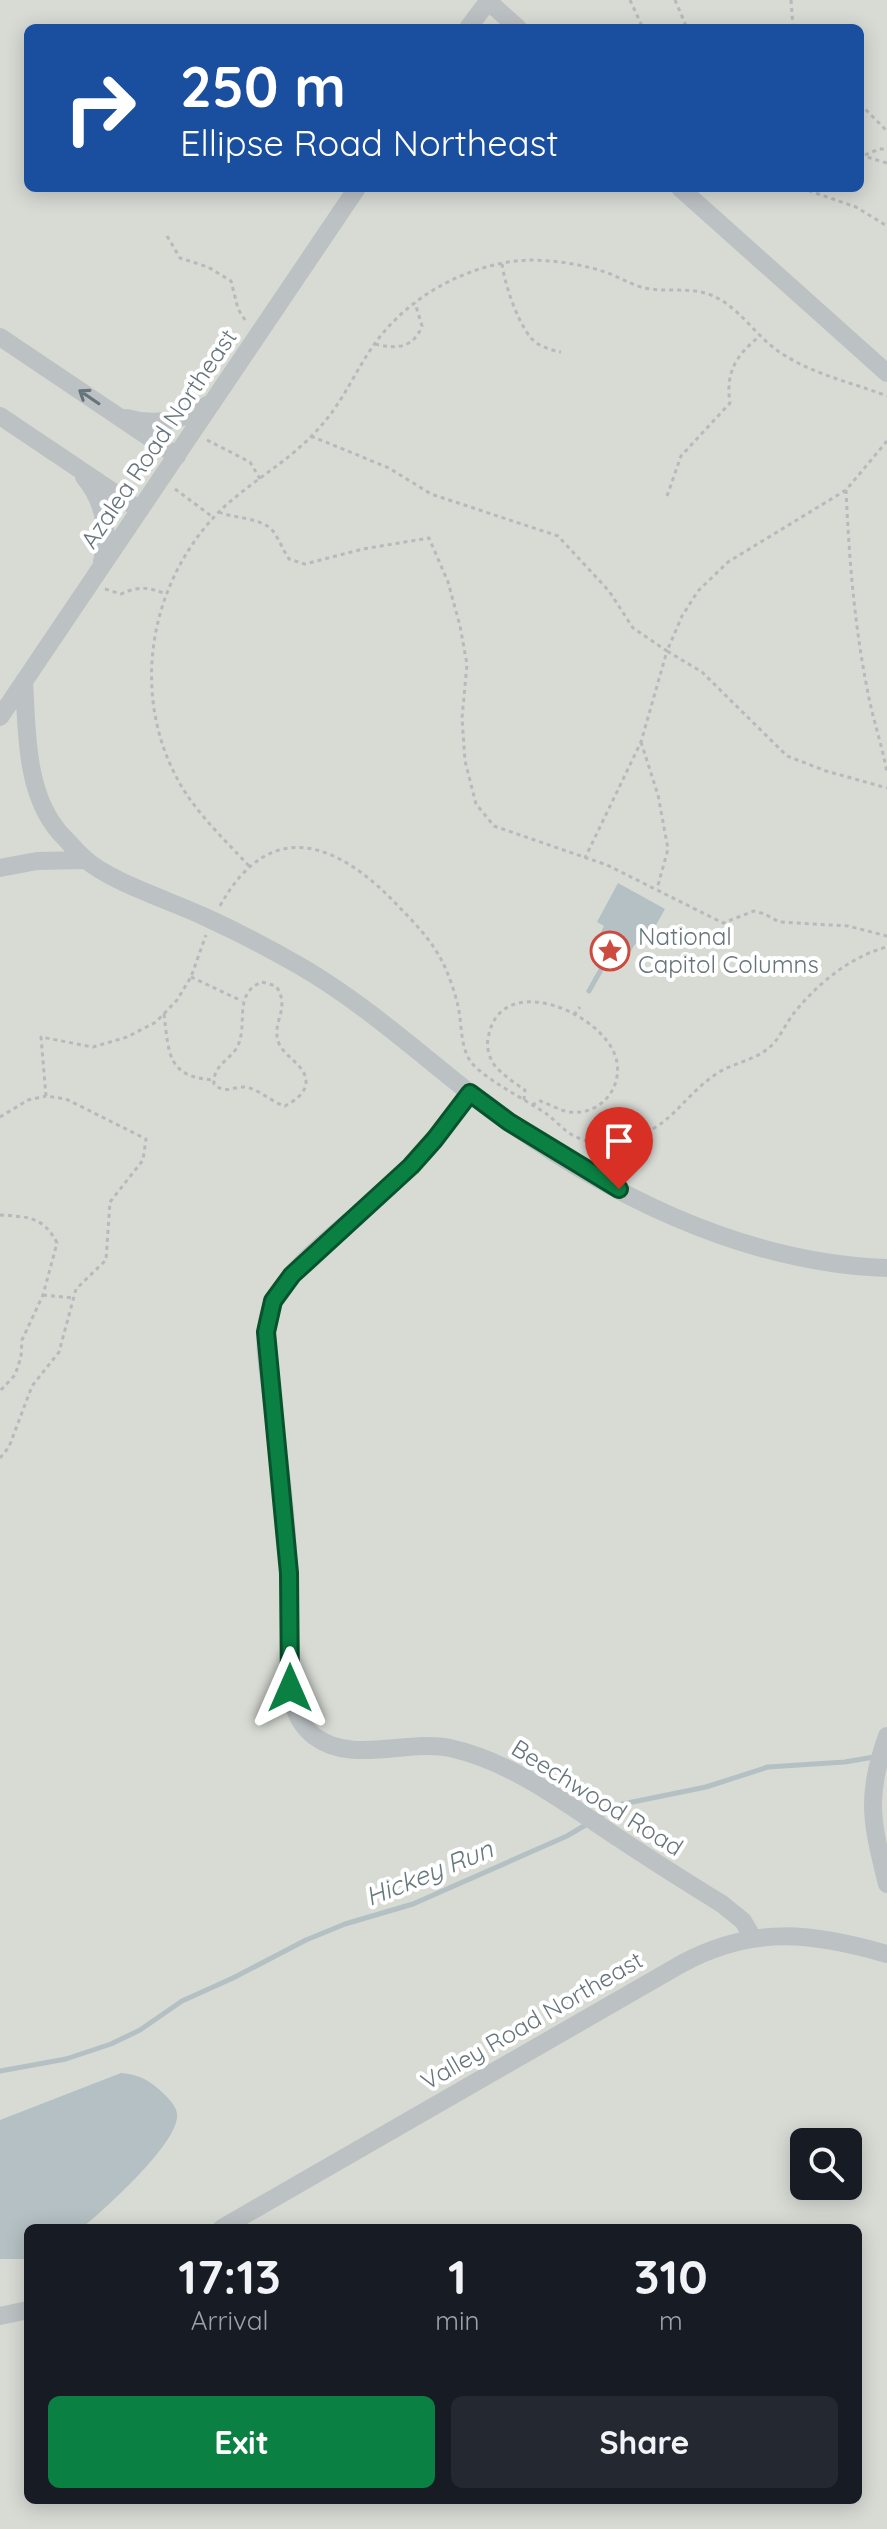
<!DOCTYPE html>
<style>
:root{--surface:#171b24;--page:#242831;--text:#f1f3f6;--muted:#9ea1a6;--accent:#0b8043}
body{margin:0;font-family:Quicksand,sans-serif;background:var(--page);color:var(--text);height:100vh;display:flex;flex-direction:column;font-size:30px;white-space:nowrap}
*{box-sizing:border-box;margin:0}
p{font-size:26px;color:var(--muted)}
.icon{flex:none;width:44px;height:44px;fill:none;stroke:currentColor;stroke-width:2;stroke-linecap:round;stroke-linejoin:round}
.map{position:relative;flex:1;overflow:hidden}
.side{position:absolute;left:24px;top:2224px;width:838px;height:280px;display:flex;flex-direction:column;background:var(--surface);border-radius:12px;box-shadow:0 4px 20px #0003}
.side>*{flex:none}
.hud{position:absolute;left:24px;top:24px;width:840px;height:168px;border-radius:12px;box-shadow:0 4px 20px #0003;background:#1a4fa0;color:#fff;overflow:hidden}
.fabs{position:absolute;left:790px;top:2128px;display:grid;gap:16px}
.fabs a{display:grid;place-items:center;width:72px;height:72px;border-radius:12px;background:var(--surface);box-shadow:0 4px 20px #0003;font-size:40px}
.pin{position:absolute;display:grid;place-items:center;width:68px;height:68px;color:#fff;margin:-82px -34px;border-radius:50% 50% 50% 0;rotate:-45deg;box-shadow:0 0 8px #0007}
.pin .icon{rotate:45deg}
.me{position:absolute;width:88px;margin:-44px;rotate:0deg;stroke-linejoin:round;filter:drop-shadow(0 0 6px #0008)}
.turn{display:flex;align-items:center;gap:28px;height:168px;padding:0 24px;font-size:36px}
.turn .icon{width:104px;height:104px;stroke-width:2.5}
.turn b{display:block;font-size:56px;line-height:68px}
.eta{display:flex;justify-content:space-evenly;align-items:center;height:136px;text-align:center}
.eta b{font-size:48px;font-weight:800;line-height:56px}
.button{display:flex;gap:16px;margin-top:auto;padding:16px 24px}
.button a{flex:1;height:92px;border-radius:12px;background:var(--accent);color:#fff;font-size:32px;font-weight:800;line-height:92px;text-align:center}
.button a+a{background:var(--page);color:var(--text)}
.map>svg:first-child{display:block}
.green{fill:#d7dbd4;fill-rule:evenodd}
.water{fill:#b4c0c3}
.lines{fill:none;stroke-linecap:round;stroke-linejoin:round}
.stream{stroke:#b4c0c3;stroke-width:5}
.path{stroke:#b6babc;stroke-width:3;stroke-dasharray:4 4;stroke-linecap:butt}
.street{stroke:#bcc1c3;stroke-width:18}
.oneway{stroke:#65757b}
.route-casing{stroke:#07532c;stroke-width:20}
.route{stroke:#0b8043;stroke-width:14}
.labels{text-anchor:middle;stroke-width:8;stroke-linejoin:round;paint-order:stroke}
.street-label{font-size:24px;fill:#65757b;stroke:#fff}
.poi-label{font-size:24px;fill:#65757b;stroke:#fff;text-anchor:start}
.water-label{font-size:26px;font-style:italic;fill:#657a7d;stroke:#fff}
</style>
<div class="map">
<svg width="887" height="2529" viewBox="0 0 887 2529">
<rect width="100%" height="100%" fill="#f6f6f4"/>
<path class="green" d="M0 0H887V2529H0ZM28 28H860V188H28ZM804 2142H848V2186H804ZM28 2228H858V2500H28Z"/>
<path class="water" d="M618 883 665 909 643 948 635 944 631 951 600 934 604 926 597 922Z
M121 2073C139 2074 151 2081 164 2094 170 2100 177 2107 177 2115 179 2143 104 2210 82 2228H28V2259H0V2120Z"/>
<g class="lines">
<path class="stream" d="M589 991 616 943
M597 1818 618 1805 706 1787 768 1767 845 1762 874 1757
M0 2071 66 2059 111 2044 140 2030 182 2001 233 1978 306 1940 345 1924 413 1904 567 1836 589 1823"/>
<path class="path" d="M630 0 643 28
M675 0 687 28
M791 0 793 28
M860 104 887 131
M860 155 887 163
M865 155 879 149H887
M801 188 856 207 887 226
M167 236 180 258 208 267 231 281 238 309 245 320
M502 264C505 285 517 321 531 338 538 346 550 350 561 352
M375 344C396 349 413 349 422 326L415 303
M311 436 389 468 431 494 558 536 609 591 633 628 667 651 641 742 585 858
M207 440 250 462 260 479
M887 441 846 490 728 562 698 591 682 616 667 651 702 672 787 756 826 771 887 788
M175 489 214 518
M846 490C849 556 854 622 867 688 872 717 882 744 887 773
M667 496 681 456 730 403C725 372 737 354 760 336
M219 512C235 519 261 517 273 531 279 539 283 550 289 559L305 564 363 549 429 538 448 582 460 626 467 664 462 718 465 761 476 804 494 826 607 865 723 923 754 911 765 914 779 922 848 926 887 936
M105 589 121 594C138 586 149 587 166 594
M641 742 658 795 668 849 657 889
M249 866C224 839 197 814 179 782 131 696 148 589 214 517 246 483 289 463 320 427 342 403 355 372 373 346 407 297 468 263 528 260 553 260 581 264 605 272 620 277 634 287 651 289 671 292 691 287 711 295 740 307 755 336 781 353 814 375 851 382 887 396
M220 906C271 813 341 844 400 908 417 925 434 944 444 965 450 978 455 993 458 1006 462 1023 460 1043 469 1059 478 1076 530 1102 548 1115 557 1122 565 1132 576 1137 591 1144 608 1145 624 1141 672 1128 679 1100 716 1074 732 1063 754 1061 770 1047 780 1038 786 1023 794 1013 817 984 851 956 887 947
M191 977 242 1001
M262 982 276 986C291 1008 272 1021 278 1041 283 1057 307 1065 306 1083 305 1094 294 1101 285 1106 271 1102 258 1088 244 1087 232 1087 224 1094 214 1084 213 1066 227 1062 236 1049 250 1027 231 994 262 982Z
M164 1014C169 1054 167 1077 214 1080
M574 1015 580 1007
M524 1100 525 1090C515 1083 504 1076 496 1067 490 1061 486 1047 488 1039 498 969 602 1011 616 1058 624 1088 600 1116 569 1112 559 1110 549 1104 540 1101L532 1105
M0 1117 28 1100 46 1096
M0 1215C28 1217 43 1216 57 1243L43 1295 22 1340 21 1357 15 1375 0 1391
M43 1295 74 1298
M0 1458 9 1447 32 1386 59 1352 76 1289 106 1260 110 1202 143 1160 146 1139 66 1099 46 1096 41 1037 93 1047 127 1037 156 1022 177 1000 191 977 206 935"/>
<path class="street" d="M488 1 518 28
M468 28 489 0
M680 188 887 373
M0 337 177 456
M0 416 140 510
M126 418C154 426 185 421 209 404
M84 477C105 502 109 532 102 562
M24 681C27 730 25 792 59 832 67 840 75 850 84 858 108 881 171 901 203 916 236 931 269 948 300 966 367 1005 423 1057 484 1104 599 1191 740 1263 887 1268
M0 717 357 188
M0 868 37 861 85 860
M470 1093C444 1127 418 1160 387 1189 353 1220 297 1258 275 1298 260 1325 266 1359 270 1387 278 1449 287 1512 289 1574 290 1600 290 1627 290 1653 290 1667 289 1681 291 1695 294 1711 301 1726 314 1736 352 1765 407 1739 450 1748 513 1762 567 1804 620 1839 653 1861 688 1883 722 1904L743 1921 753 1938
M887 1736C865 1797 872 1823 887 1884
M222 2228 683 1963C754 1925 813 1933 887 1954
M0 2316 28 2310"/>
</g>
<defs><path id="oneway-shaft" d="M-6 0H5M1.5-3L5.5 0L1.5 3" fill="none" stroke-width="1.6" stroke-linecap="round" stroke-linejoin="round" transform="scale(2)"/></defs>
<use class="oneway" href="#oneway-shaft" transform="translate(89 397) rotate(-146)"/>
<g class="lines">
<g class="route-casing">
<path id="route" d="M290 1688 289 1573 266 1332 273 1301 292 1275 411 1166 435 1139 470 1093 509 1122 619 1189"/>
</g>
<use href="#route" class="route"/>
</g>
<defs>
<g id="sight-ring" transform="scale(2)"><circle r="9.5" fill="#fff" stroke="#cc4b3e" stroke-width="1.5"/><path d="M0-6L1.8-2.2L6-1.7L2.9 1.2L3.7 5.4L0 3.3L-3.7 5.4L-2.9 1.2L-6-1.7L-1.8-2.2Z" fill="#cc4b3e"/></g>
</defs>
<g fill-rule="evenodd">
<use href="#sight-ring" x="610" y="951"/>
</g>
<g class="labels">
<g class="street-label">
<text transform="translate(159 439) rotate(-56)" y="8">Azalea Road Northeast</text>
<text transform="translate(597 1798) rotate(32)" y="8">Beechwood Road</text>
<text transform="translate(532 2021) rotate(-30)" y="8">Valley Road Northeast</text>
</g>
<g class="poi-label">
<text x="638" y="945">National<tspan x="638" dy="28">Capitol Columns</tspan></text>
</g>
<g class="water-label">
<text transform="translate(429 1873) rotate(-22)" y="9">Hickey Run</text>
</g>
</g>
</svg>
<div class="fabs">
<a><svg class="icon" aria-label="search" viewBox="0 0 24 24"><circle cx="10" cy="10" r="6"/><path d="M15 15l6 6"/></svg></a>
</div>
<div class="pin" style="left:619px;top:1189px;background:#d93025"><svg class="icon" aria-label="arrive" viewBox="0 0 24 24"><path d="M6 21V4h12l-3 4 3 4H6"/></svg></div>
<svg class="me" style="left:290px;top:1688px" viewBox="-20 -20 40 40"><path d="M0-17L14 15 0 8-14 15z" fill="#0b8043" stroke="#fff" stroke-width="4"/></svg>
<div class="hud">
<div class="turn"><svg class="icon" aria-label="right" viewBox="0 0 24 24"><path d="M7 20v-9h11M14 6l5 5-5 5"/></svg><div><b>250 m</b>Ellipse Road Northeast</div></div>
</div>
<section class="side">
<div class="eta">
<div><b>17:13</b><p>Arrival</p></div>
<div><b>1</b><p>min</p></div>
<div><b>310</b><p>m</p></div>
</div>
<div class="button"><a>Exit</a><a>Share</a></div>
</section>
</div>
